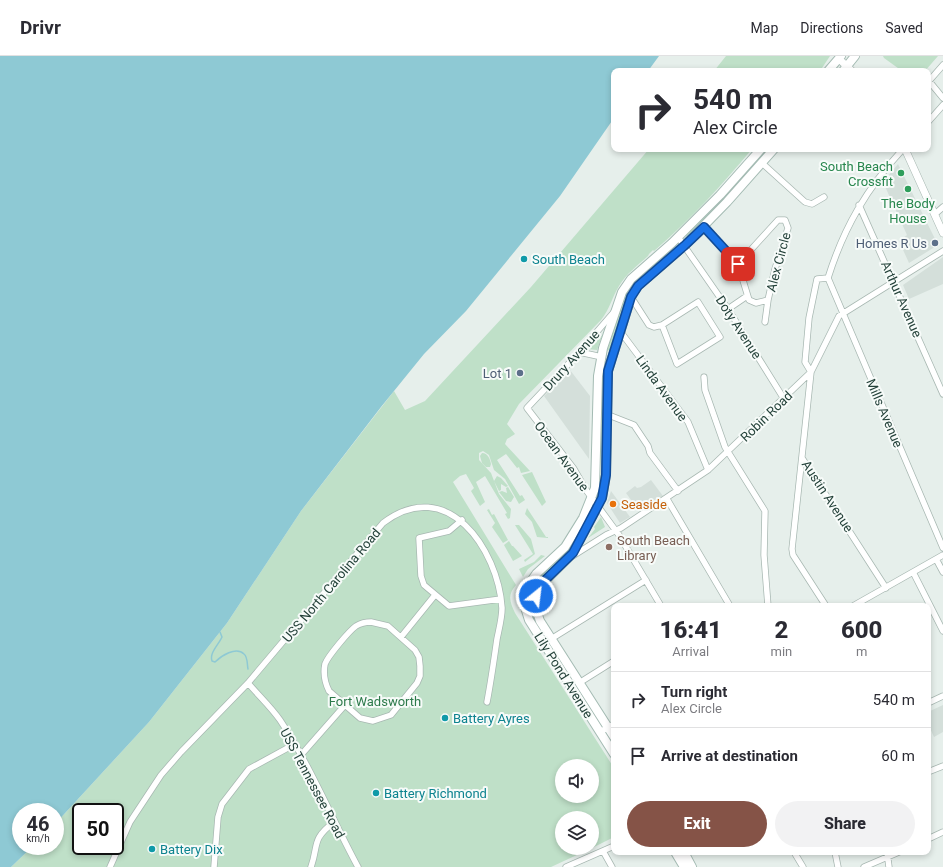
<!DOCTYPE html>
<style>
:root{--surface:#fff;--page:#f2f2f3;--text:#2b2b33;--muted:#7c7c81;--line:#e1e1e2;--accent:#855347}
body{margin:0;font-family:Roboto,sans-serif;background:var(--page);color:var(--text);height:100vh;display:flex;flex-direction:column;font-size:15px;white-space:nowrap}
*{box-sizing:border-box;margin:0}
p{font-size:13px;color:var(--muted)}
.icon{flex:none;width:22px;height:22px;fill:none;stroke:currentColor;stroke-width:2;stroke-linecap:round;stroke-linejoin:round}
.map{position:relative;flex:1;overflow:hidden}
.drawer{position:absolute;left:611px;top:547px;width:320px;height:252px;display:flex;flex-direction:column;background:var(--surface);border-radius:8px;box-shadow:0 2px 6px #0003}
.drawer>*{flex:none}
.guide{position:absolute;left:611px;top:12px;width:320px;height:84px;border-radius:8px;box-shadow:0 2px 6px #0003;background:#fff;color:var(--text);overflow:hidden}
.buttons{position:absolute;left:555px;top:703px;display:grid;gap:8px}
.buttons a{display:grid;place-items:center;width:44px;height:44px;border-radius:50%;background:var(--surface);box-shadow:0 2px 6px #0003;font-size:20px}
.speed{position:absolute;left:12px;top:747px;display:flex;gap:8px;font-size:20px;font-weight:700;text-align:center}
.speed>*{display:grid;place-content:center;width:52px;height:52px;border-radius:50%;background:var(--surface);box-shadow:0 2px 6px #0003;line-height:1}
.speed small{font-size:10px;font-weight:400}
.speed .limit{border:2px solid #111;border-radius:6px;background:#fff;color:#111}
.pin{position:absolute;display:grid;place-items:center;width:34px;height:34px;color:#fff;margin:-17px;border-radius:8px;box-shadow:0 2px 6px #0006}
.me{position:absolute;width:44px;margin:-22px;rotate:29deg;stroke-linejoin:round;filter:drop-shadow(0 0 3px #0008)}
.turn{display:flex;align-items:center;gap:14px;height:84px;padding:0 16px;font-size:18px}
.turn .icon{width:52px;height:52px;stroke-width:2.5}
.turn b{display:block;font-size:28px;line-height:34px}
.eta{display:flex;justify-content:space-evenly;align-items:center;height:68px;text-align:center}
.eta b{font-size:24px;font-weight:800;line-height:28px}
.cta{display:flex;gap:8px;margin-top:auto;padding:8px 16px}
.cta a{flex:1;height:46px;border-radius:24px;background:var(--accent);color:#fff;font-size:16px;font-weight:800;line-height:46px;text-align:center}
.cta a+a{background:var(--page);color:var(--text)}
ul{padding:0;list-style:none}
li{display:flex;align-items:center;gap:12px;height:56px;padding:0 16px;border-top:1px solid var(--line)}
li div{flex:1}
li b{display:block;font-size:15px}
li em{font-style:normal}
header{display:flex;align-items:center;gap:24px;box-sizing:border-box;height:56px;padding:0 20px;background:var(--surface);border-bottom:1px solid var(--line)}
header strong{font-size:19px}
nav{display:flex;gap:22px;margin-inline-start:auto;font-size:14px}
.map>svg:first-child{display:block}
.built{fill:#d4dfda}
.green{fill:#bfe0c8;fill-rule:evenodd}
.water{fill:#8ec9d4}
.lines{fill:none;stroke-linecap:round;stroke-linejoin:round}
.stream{stroke:#8ec9d4;stroke-width:1.5}
.minor-casing{stroke:#a8b8b2;stroke-width:7}
.tertiary-casing{stroke:#a8b8b2;stroke-width:8}
.secondary-casing{stroke:#a4bbb3;stroke-width:10}
.minor{stroke:#fff;stroke-width:5.5}
.tertiary{stroke:#fff;stroke-width:7}
.secondary{stroke:#fff;stroke-width:8}
.route-casing{stroke:#114b97;stroke-width:10}
.route{stroke:#1a73e8;stroke-width:7}
.leisure-dot{fill:#2e9e5b;stroke:#f7fbf9;stroke-width:1.5}
.service-dot{fill:#5c6f8a;stroke:#f7fbf9;stroke-width:1.5}
.culture-dot{fill:#0f9aa8;stroke:#f7fbf9;stroke-width:1.5}
.food-dot{fill:#e8710a;stroke:#f7fbf9;stroke-width:1.5}
.education-dot{fill:#8d6e63;stroke:#f7fbf9;stroke-width:1.5}
.labels{text-anchor:middle;stroke-width:4;stroke-linejoin:round;paint-order:stroke}
.leisure-label{font-size:13px;fill:#27864d;stroke:#f7fbf9;text-anchor:end}
.service-label{font-size:13px;fill:#4e5e75;stroke:#f7fbf9;text-anchor:end}
.culture-label{font-size:13px;fill:#0d838f;stroke:#f7fbf9;text-anchor:start}
.street-label{font-size:13px;fill:#24423a;stroke:#f7fbf9}
.food-label{font-size:13px;fill:#c56008;stroke:#f7fbf9;text-anchor:start}
.education-label{font-size:13px;fill:#785e54;stroke:#f7fbf9;text-anchor:start}
.park-label{font-size:13px;fill:#2d7a4b;stroke:#f7fbf9}
</style>
<header>
<strong>Drivr</strong>
<nav><a>Map</a><a>Directions</a><a>Saved</a></nav>
</header>
<div class="map">
<svg width="943" height="811" viewBox="0 0 943 811">
<rect width="100%" height="100%" fill="#e6efeb"/>
<path class="built" d="M898 108 938 189 909 207 899 185 907 179 883 126Z
M943 201V228L909 243 903 229Z
M570 314 590 340 589 403 544 340Z
M651 424 663 440 639 455 626 437 635 430 637 432 641 431Z
M611 435 630 461 620 467 607 447Z
M943 649V676L934 681 928 668V656Z"/>
<path class="green" d="M726 0H830L820 15H714Z
M883 0H938L925 15H902L884 2Z
M649 93H752C722 129 690 164 654 195L653 194 649 198 648 200C638 209 626 218 619 230 612 241 610 253 601 264L519 348 507 368 515 378 507 383 505 388 530 415 521 417 519 411 517 412 506 398 497 404 520 440 522 439 525 444 519 448 505 423 494 414 489 399 483 395 479 397V404L491 417 499 438 511 453 510 462 508 463 505 458 507 457 485 420 476 426 485 446 480 450 471 435 474 432 466 418 460 420 453 426 516 529C507 539 510 546 515 557L614 712V781L592 792V762H562V792H592L551 811H11L33 790H55V768L149 666 227 567 301 455 394 335 405 354 425 345 531 231ZM562 710H592V740H562ZM81 756H115V790H81Z
M765 93H769L732 136 688 180H685Z
M674 189H676L677 192 627 242 610 294 607 295 623 242 632 227Z
M599 279 602 280 597 294 587 293Z
M603 310 605 311 603 422 599 437C599 429 601 421 601 412 600 378 596 343 603 310Z
M482 397C488 397 490 403 491 408L490 411H486L482 407 480 400Z
M532 416 546 446 542 450 522 419Z
M497 420 501 422 508 430 506 431 501 428V434L499 435 494 425Z
M508 431 514 441 511 446 506 445 499 436 502 435 507 437 506 432Z
M527 452 546 481H548V482L537 481 532 466 525 458Z
M489 453 492 459 494 458 508 484 503 487 492 471 495 467 487 454Z
M590 454C590 458 585 465 583 470 578 480 573 491 565 499 546 521 518 529 536 564L602 668 600 669 534 567 527 550 528 535Z
M601 461 605 471 588 482 595 473 594 471Z
M515 469H519L531 483 535 498 525 506 524 504 533 498Z
M509 485 512 490H513L522 500 513 505 504 489Z
M541 499 545 500 528 513 523 521 519 513 534 506Z"/>
<path class="water" d="M0 0H659L648 15H614V62L560 140 466 255 424 298 381 351 301 455 227 567 149 666 55 768V756H21V790H33L11 811H0Z"/>
<g class="lines">
<path class="stream" d="M220 576 222 581C219 588 209 597 212 605L215 606C221 600 236 590 244 598 248 601 247 609 248 613"/>
<g class="minor-casing">
<path id="minor" d="M943 9 929 25 943 42
M928 66 943 49
M762 107 805 146 812 148 824 141
M859 149 943 338
M935 158 943 151
M704 171 738 208 749 244 756 247 768 244 775 213 788 172 785 164H778L738 208
M678 181 728 253 784 343
M828 222 943 492
M828 222C844 171 867 132 903 93
M631 241 649 269 654 271 662 269
M698 246 720 281 677 308 662 269Z
M728 253 747 240
M614 256 575 301 527 352 574 413 586 434 619 479 661 550
M765 266 768 244
M620 275 688 366 708 414
M579 296 602 301
M704 321 705 334 725 391 765 455 764 499 768 550
M606 358 634 369 648 390 650 397 678 435
M802 402 886 532
M667 443 730 550
M462 464 449 475 419 482 421 520 424 529 449 550 501 543
M571 501 606 479 621 472 708 414 811 316 839 260 943 195
M936 503 943 516
M913 516 943 575
M826 550 793 499 792 493 811 316 805 306 809 262 817 223 828 222
M853 550 943 499
M371 566 388 570 415 594 419 601 420 610V620L417 627 391 659 373 665 360 662 329 635C325 627 323 618 325 608 328 600 349 575 356 570 361 567 366 566 371 566Z
M401 581 435 539
M551 583 646 524
M248 627C259 640 271 651 280 664 310 709 332 763 358 811
M579 627 614 605
M928 647 943 640
M600 676 614 668
M301 699 345 649
M928 716 943 710
M928 783 943 776
M603 795 612 811
M794 796 803 811
M835 796 838 811
M887 796 889 811
M110 811 130 766 161 719 181 696 248 627 383 467C447 418 498 493 502 552 502 562 499 573 497 583 494 604 491 625 487 646
M214 811 218 761 222 748 249 713 295 688
M311 811C319 788 311 784 334 766
M566 811 614 790
M864 811 899 796"/>
</g>
<g class="tertiary-casing">
<path id="tertiary" d="M839 3 852 15
M905 93 943 177"/>
</g>
<g class="secondary-casing">
<path id="secondary" d="M828 15 841 0
M843 15 855 0
M614 681 540 565 535 550 536 540 539 531 573 497 602 442 606 419 608 315 632 238 638 230 684 190 727 146 774 93
M614 698 529 564 524 548 527 531 536 518 565 491 583 462 595 432 598 320 603 292 622 236 631 223 672 187 720 139 761 93
M675 796 684 811
M684 796 692 811"/>
</g>
<use href="#minor" class="minor"/>
<use href="#tertiary" class="tertiary"/>
<use href="#secondary" class="secondary"/>
</g>
<g class="lines">
<g class="route-casing">
<path id="route" d="M536 540 543 526 573 497 602 442 606 419 608 315 631 241 638 230 684 190 704 171 738 208"/>
</g>
<use href="#route" class="route"/>
</g>
<g class="leisure-dot">
<circle cx="901" cy="117" r="4"/>
<circle cx="908" cy="133" r="4"/>
</g>
<g class="service-dot">
<circle cx="935" cy="187" r="4"/>
<circle cx="520" cy="317" r="4"/>
</g>
<g class="culture-dot">
<circle cx="524" cy="203" r="4"/>
<circle cx="445" cy="662" r="4"/>
<circle cx="376" cy="737" r="4"/>
<circle cx="152" cy="793" r="4"/>
</g>
<circle class="food-dot" cx="613" cy="448" r="4"/>
<circle class="education-dot" cx="609" cy="491" r="4"/>
<g class="labels">
<g class="leisure-label">
<text x="893" y="115">South Beach<tspan x="893" dy="15">Crossfit</tspan></text>
<text x="908" y="152" text-anchor="middle">The Body<tspan x="908" dy="15">House</tspan></text>
</g>
<g class="service-label">
<text x="927" y="192">Homes R Us</text>
<text x="512" y="322">Lot 1</text>
</g>
<g class="culture-label">
<text x="532" y="208">South Beach</text>
<text x="453" y="667">Battery Ayres</text>
<text x="384" y="742">Battery Richmond</text>
<text x="160" y="798">Battery Dix</text>
</g>
<g class="street-label">
<text transform="translate(778 206) rotate(-75)" y="5">Alex Circle</text>
<text transform="translate(902 243) rotate(66)" y="5">Arthur Avenue</text>
<text transform="translate(739 271) rotate(57)" y="5">Doty Avenue</text>
<text transform="translate(571 304) rotate(-48)" y="5">Drury Avenue</text>
<text transform="translate(662 332) rotate(54)" y="5">Linda Avenue</text>
<text transform="translate(885 357) rotate(67)" y="5">Mills Avenue</text>
<text transform="translate(766 360) rotate(-44)" y="5">Robin Road</text>
<text transform="translate(562 400) rotate(54)" y="5">Ocean Avenue</text>
<text transform="translate(828 440) rotate(57)" y="5">Austin Avenue</text>
<text transform="translate(331 529) rotate(-50)" y="5">USS North Carolina Road</text>
<text transform="translate(564 619) rotate(58)" y="5">Lily Pond Avenue</text>
<text transform="translate(313 727) rotate(62)" y="5">USS Tennessee Road</text>
</g>
<g class="food-label">
<text x="621" y="453">Seaside</text>
</g>
<g class="education-label">
<text x="617" y="489">South Beach<tspan x="617" dy="15">Library</tspan></text>
</g>
<g class="park-label">
<text x="375" y="650">Fort Wadsworth</text>
</g>
</g>
</svg>
<div class="buttons">
<a><svg class="icon" aria-label="sound" viewBox="0 0 24 24"><path d="M4 9h4l5-4v14l-5-4H4zM17 9q2 3 0 6"/></svg></a>
<a><svg class="icon" aria-label="layers" viewBox="0 0 24 24"><path d="M12 4l9 5-9 5-9-5zM3 14l9 5 9-5"/></svg></a>
</div>
<div class="speed"><div>46<small>km/h</small></div><div class="limit">50</div></div>
<div class="pin" style="left:738px;top:208px;background:#d93025"><svg class="icon" aria-label="arrive" viewBox="0 0 24 24"><path d="M6 21V4h12l-3 4 3 4H6"/></svg></div>
<svg class="me" style="left:536px;top:540px" viewBox="-20 -20 40 40"><circle r="17" fill="#1a73e8" stroke="#fff" stroke-width="3"/><path d="M0-11L8 9 0 5-8 9z" fill="#fff"/></svg>
<div class="guide">
<div class="turn"><svg class="icon" aria-label="right" viewBox="0 0 24 24"><path d="M7 20v-9h11M14 6l5 5-5 5"/></svg><div><b>540 m</b>Alex Circle</div></div>
</div>
<section class="drawer">
<div class="eta">
<div><b>16:41</b><p>Arrival</p></div>
<div><b>2</b><p>min</p></div>
<div><b>600</b><p>m</p></div>
</div>
<ul>
<li><svg class="icon" aria-label="right" viewBox="0 0 24 24"><path d="M7 20v-9h11M14 6l5 5-5 5"/></svg><div><b>Turn right</b><p>Alex Circle</p></div><em>540 m</em></li>
<li><svg class="icon" aria-label="arrive" viewBox="0 0 24 24"><path d="M6 21V4h12l-3 4 3 4H6"/></svg><div><b>Arrive at destination</b></div><em>60 m</em></li>
</ul>
<div class="cta"><a>Exit</a><a>Share</a></div>
</section>
</div>
